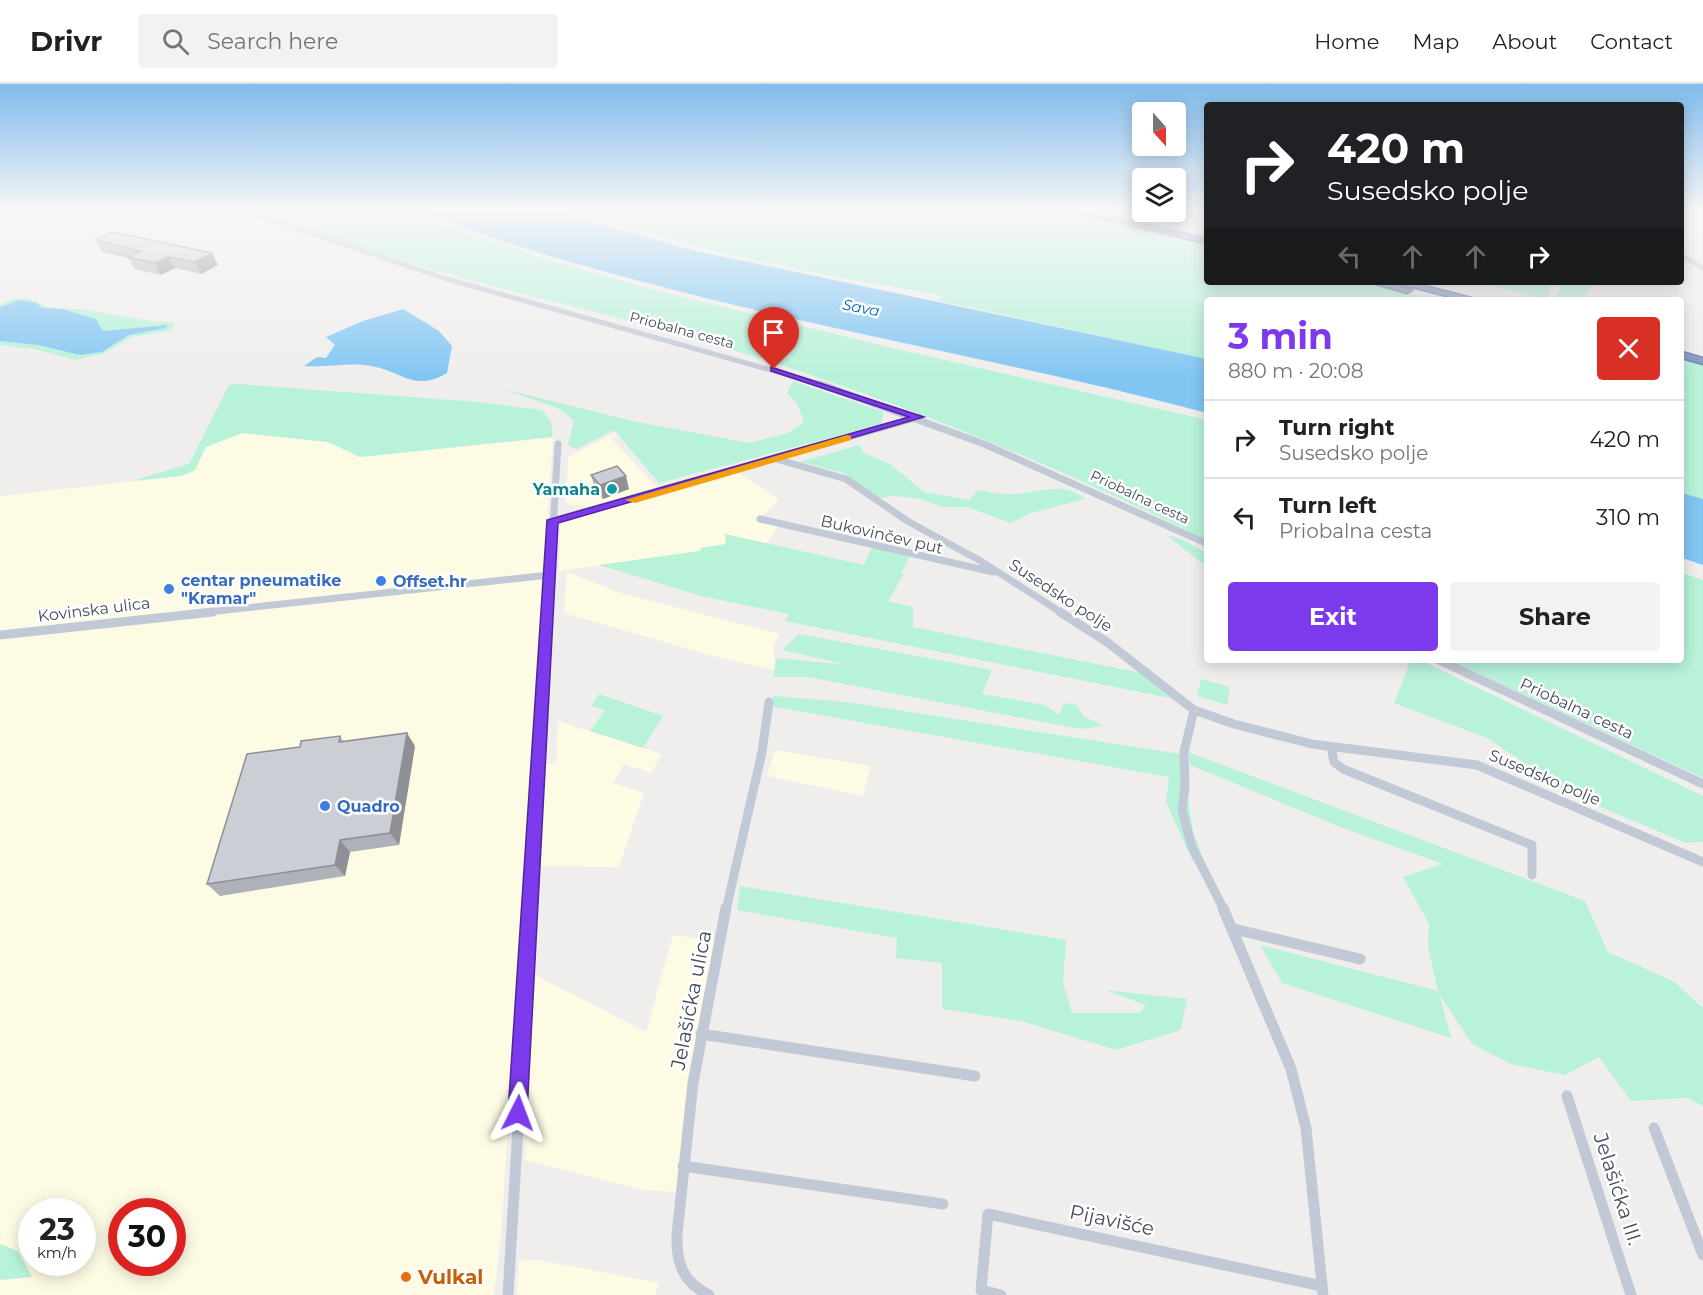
<!DOCTYPE html>
<meta charset="utf-8">
<style>
:root{--surface:#fff;--page:#f2f2f2;--text:#202124;--muted:#757577;--line:#e0e0e0;--accent:#7c3aed}
body{margin:0;font-family:Montserrat,sans-serif;background:var(--page);color:var(--text);height:100vh;display:flex;flex-direction:column;font-size:22px;white-space:nowrap}
*{box-sizing:border-box;margin:0}
p{font-size:20px;color:var(--muted)}
.icon{flex:none;width:33px;height:33px;fill:none;stroke:currentColor;stroke-width:2;stroke-linecap:round;stroke-linejoin:round}
.map{position:relative;flex:1;overflow:hidden}
.drawer{position:absolute;left:1204px;top:213px;width:480px;height:366px;display:flex;flex-direction:column;background:var(--surface);border-radius:6px;box-shadow:0 3px 15px #0003}
.drawer>*{flex:none}
.hud{position:absolute;left:1204px;top:18px;width:480px;height:183px;border-radius:6px;box-shadow:0 3px 15px #0003;background:#202124;color:#fff;overflow:hidden}
.needle{width:39px;rotate:159deg}
.fabs{position:absolute;left:1132px;top:18px;display:grid;gap:12px}
.fabs a{display:grid;place-items:center;width:54px;height:54px;border-radius:6px;background:var(--surface);box-shadow:0 3px 15px #0003;font-size:30px}
.speed{position:absolute;left:18px;top:1114px;display:flex;gap:12px;font-size:30px;font-weight:700;text-align:center}
.speed>*{display:grid;place-content:center;width:78px;height:78px;border-radius:50%;background:var(--surface);box-shadow:0 3px 15px #0003;line-height:1}
.speed small{font-size:15px;font-weight:400}
.speed .limit{border:9px solid #d22;background:#fff;color:#111}
.pin{position:absolute;display:grid;place-items:center;width:51px;height:51px;color:#fff;margin:-62px -26px;border-radius:50% 50% 50% 0;rotate:-45deg;box-shadow:0 0 6px #0007}
.pin .icon{rotate:45deg}
.me{position:absolute;width:66px;margin:-33px;rotate:3deg;stroke-linejoin:round;filter:drop-shadow(0 0 4px #0008)}
.turn{display:flex;align-items:center;gap:21px;height:126px;padding:0 24px;font-size:27px}
.turn .icon{width:78px;height:78px;stroke-width:2.5}
.turn b{display:block;font-size:42px;line-height:51px}
.lanes{display:flex;align-items:center;height:57px;padding:0 24px;background:#0003;justify-content:center;gap:30px;direction:ltr}
.lanes .off{opacity:.35}
.round{display:grid;place-items:center;flex:none;width:63px;height:63px;border-radius:6px;background:var(--page)}
.headline{display:flex;align-items:center;justify-content:space-between;height:102px;padding:0 24px}
h1{font-size:36px;font-weight:700;line-height:45px;color:var(--accent)}
.primary-button{display:flex;gap:12px;margin-top:auto;padding:12px 24px}
.primary-button a{flex:1;height:69px;border-radius:6px;background:var(--accent);color:#fff;font-size:24px;font-weight:700;line-height:69px;text-align:center}
.primary-button a+a{background:var(--page);color:var(--text)}
ul{padding:0;list-style:none}
li{display:flex;align-items:center;gap:18px;height:78px;padding:0 24px;border-top:2px solid var(--line)}
li div{flex:1}
li b{display:block;font-size:22px}
li em{font-style:normal}
header{display:flex;align-items:center;gap:36px;box-sizing:border-box;height:84px;padding:0 30px;background:var(--surface);border-bottom:2px solid var(--line)}
header strong{font-size:28px}
nav{display:flex;gap:33px;margin-inline-start:auto;font-size:21px}
.search{width:420px;height:54px;background:var(--page);display:flex;align-items:center;gap:15px;box-sizing:border-box;padding:0 21px;border-radius:6px;color:var(--muted);font-size:22px}
.map>svg:first-child{display:block}
.commercial{fill:#fdfbe4;fill-rule:evenodd}
.green{fill:#b7f2d9}
.water{fill:#81c6f3}
.lines{fill:none;stroke-linecap:round;stroke-linejoin:round}
.highway-casing{stroke:#6c7fad;stroke-width:3}
.street-far3{stroke:#c2c9d6;stroke-width:5}
.street-far2{stroke:#c2c9d6;stroke-width:7}
.street-far1{stroke:#c2c9d6;stroke-width:9}
.street{stroke:#c2c9d6;stroke-width:11}
.highway{fill:#8194c1;fill-rule:evenodd}
.wall{fill:#afb1b8}
.shaded-wall{fill:#8f9096}
.building{fill:#ccced6;stroke:#8f9096;stroke-width:1.5}
.route{fill:#7c3aed;stroke:#51269a;stroke-width:1.5}
.slow{fill:#f59e0b}
.culture-dot{fill:#0f9aa8;stroke:#fff;stroke-width:2}
.shop-dot{fill:#3f7fe0;stroke:#fff;stroke-width:2}
.food-dot{fill:#e8710a;stroke:#fff;stroke-width:2}
.labels{text-anchor:middle;stroke-width:5;stroke-linejoin:round;paint-order:stroke}
.far-street-label{font-size:14px;fill:#444c5c;stroke:#fff}
.far-water-label{font-size:15px;font-style:italic;fill:#016db3;stroke:#fff}
.culture-label{font-size:16px;font-weight:bold;fill:#0d838f;stroke:#fff;text-anchor:end}
.street-label{font-size:16px;fill:#444c5c;stroke:#fff}
.shop-label{font-size:16px;font-weight:bold;fill:#366cbe;stroke:#fff;text-anchor:start}
.near-street-label{font-size:20px;fill:#444c5c;stroke:#fff}
.near-food-label{font-size:20px;font-weight:bold;fill:#c56008;stroke:#fff;text-anchor:start}
</style>
<header>
<strong>Drivr</strong>
<div class="search"><svg class="icon" aria-label="search" viewBox="0 0 24 24"><circle cx="10" cy="10" r="6"/><path d="M15 15l6 6"/></svg>Search here</div>
<nav><a>Home</a><a>Map</a><a>About</a><a>Contact</a></nav>
</header>
<div class="map">
<svg width="1703" height="1211" viewBox="0 0 1703 1211">
<rect width="100%" height="100%" fill="#f0eeed"/>
<path class="commercial" d="M620 346 623 347 611 354 658 405 645 406 597 422 569 421 566 418 568 373Z
M242 349 328 358 360 373 553 353 501 1151 494 1211H0V412L182 392 195 386 206 363ZM32 1128H82V1179H32ZM122 1128H172V1179H122Z
M737 388 779 415 760 435 781 439 766 460 726 450 727 460 701 464 700 467 559 487 560 440 567 436Z
M567 488 621 509 779 550 774 561V586L713 572 564 529Z
M558 637 662 670 651 689 624 680 613 699 644 709 619 783 540 782 546 681 556 679Z
M775 666 871 682 863 712 767 692Z
M673 851 715 857 686 1013 677 1108 643 1106 525 1076 535 891 646 948Z
M539 1176 659 1199 655 1211H517L519 1177Z"/>
<path class="green" d="M254 125H413L443 139 547 176 662 208 901 266 1207 336V456C1059 383 904 319 746 270 583 220 412 191 254 125Z
M562 125H1057L1207 161 1208 198H1362L1437 216H1208L1207 275 939 217 943 212C902 203 861 198 821 190 733 173 647 150 562 125Z
M1479 198H1551L1548 216H1545Z
M1561 198H1589L1593 200 1583 216 1557 214Z
M16 214 30 215 47 223 88 226 156 238H173L175 241 169 247 132 253 103 270 75 276 33 265 0 261V220Z
M1682 275 1703 280V415L1682 409Z
M793 297 883 328 882 340 659 399 614 346 577 365 568 361 574 337 560 325 503 305 637 338 750 359 788 349 804 338 798 321 787 309Z
M239 300 478 318 542 326 551 338 553 353 360 373 328 358 242 349 206 363 195 386 182 392 132 397 189 380 229 301Z
M859 361 864 369 890 380 924 408 969 416 978 406C987 407 997 410 1007 410 1035 412 1060 394 1085 415L1031 429 1011 439 967 423H941L921 415 894 412 875 415 844 389 800 378Z
M725 450 864 481 872 463 910 472 901 489 904 490 888 517 913 523V543L1141 589 1175 615 785 537 789 530 701 512 599 481 700 467 701 464 726 460Z
M1166 451 1181 455 1207 469V483Z
M1682 489 1703 496V694L1450 576H1682Z
M799 550 992 586 982 610 1045 621 1059 631 1064 619 1077 621 1083 632 1104 642 1080 645 808 593H773L777 574 849 581 782 566Z
M1411 576H1420L1703 712V758L1686 759 1572 711 1487 654 1394 619Z
M1201 595 1230 603 1227 621 1197 612Z
M599 610 663 632 643 664 590 647 605 626 591 622Z
M774 612 846 618 1181 670 1193 747 1207 786 1192 776 1166 718 1169 693 770 622Z
M1188 668 1585 817 1608 868 1673 897 1703 924V1022L1687 1014 1631 1017 1599 973 1565 991 1511 980 1472 960 1439 910 1451 954 1282 899 1260 861 1438 907 1428 863 1429 840 1403 793 1443 780 1343 744 1190 681Z
M740 802 1066 856 1063 898 1072 929H1140L1146 921 1105 906 1187 915 1181 946 1116 966 1021 937 942 925V879L896 874 897 854 737 826Z
M0 1160 18 1167 32 1193 0 1196Z"/>
<path class="water" d="M419 125H550L687 165 1207 275V329C1023 280 835 249 651 200 573 179 493 158 419 125Z
M20 216 37 219 42 224 62 225 96 235 103 247 167 241 166 244 129 251 102 268 80 271 38 261 0 257V223Z
M403 225 439 247 452 262 447 289C414 309 400 286 371 282 349 278 326 284 304 282L317 273 326 274 335 261 326 253 363 237Z
M1682 409 1703 415V481L1682 474Z"/>
<g class="lines">
<g class="highway-casing">
<path id="highway" d="M1065 125H1078L1208 155V160Z
M1369 198H1386L1412 206 1407 209Z
M1393 198H1410L1479 216H1462Z
M1682 268 1703 274V280L1682 274Z"/>
</g>
<path class="street-far3" d="M239 125 447 195 824 301
M1682 172 1703 184"/>
<path class="street-far2" d="M820 300 984 360 1208 460
M776 375 846 395 909 438 979 476 1062 529
M760 435 993 488
M552 437 919 333
M199 529 549 491
M548 529 558 360"/>
<path class="street-far1" d="M1060 528 1107 558 1194 626 1234 640 1312 660 1477 681 1703 778
M0 551 213 528
M1439 576 1703 700
M1194 626 1184 668 1185 703 1182 726 1192 763 1224 826
M1331 663 1334 678 1343 685 1532 761V791
M531 826 548 528
M726 826 762 668 769 618"/>
<path class="street" d="M1223 824 1291 985 1306 1044 1323 1211
M1234 845 1360 875
M701 950 975 992
M1567 1012 1631 1211
M1654 1044 1703 1171
M683 1082 943 1120
M508 1211 531 824
M709 1211C682 1198 676 1178 677 1150L693 999 726 824
M1001 1211 981 1206 988 1130 1322 1202"/>
<use href="#highway" class="highway"/>
</g>
<path class="wall" d="M95 156 218 181 201 190 175 184 161 191 135 185 128 174 102 168Z
M591 391 629 405 603 415 595 404Z
M340 652 344 658 415 662 399 761 350 768 345 792 220 812 207 800 300 663Z"/>
<path class="shaded-wall" d="M212 169 218 181 201 190 194 178Z
M168 173 175 184 161 191 155 179Z
M626 392 629 405 603 415 600 401Z
M407 649 415 662 399 761 390 749Z
M340 756 350 768 345 792 335 781Z"/>
<path class="building" d="M113 148 212 169 194 178 168 173 155 179 128 173 141 167 95 156Z
M617 382 626 392 600 401 591 391Z
M407 649 390 749 340 756 335 781 207 800 247 670 300 663 301 657 340 652 339 658Z"/>
<linearGradient id="sky" x2="0" y2="1"><stop stop-color="#7fbbec"/><stop offset="0.43" stop-color="#f8f7f7"/><stop offset="1" stop-color="#f8f7f7" stop-opacity="0"/></linearGradient>
<rect width="1703" height="294" fill="url(#sky)"/>
<path class="route" d="M771 283 924 333 558 439 527 1029 525 1036 518 1039 511 1036 508 1029 547 436 909 333 771 287Z"/>
<path class="slow" d="M847 351 851 352V356L635 419 625 416Z"/>
<circle class="culture-dot" cx="612" cy="405" r="6"/>
<g class="shop-dot">
<circle cx="381" cy="497" r="6"/>
<circle cx="169" cy="505" r="6"/>
<circle cx="325" cy="722" r="6"/>
</g>
<circle class="food-dot" cx="406" cy="1193" r="6"/>
<g class="labels">
<g class="far-street-label">
<text transform="translate(682 246) rotate(15)" y="5">Priobalna cesta</text>
<text transform="translate(1140 413) rotate(25)" y="5">Priobalna cesta</text>
</g>
<g class="far-water-label">
<text transform="translate(861 224) rotate(11)" y="5">Sava</text>
</g>
<g class="culture-label">
<text x="600" y="411">Yamaha</text>
</g>
<g class="street-label">
<text transform="translate(882 450) rotate(13)" y="6">Bukovinčev put</text>
<text transform="translate(1061 511) rotate(33)" y="6">Susedsko polje</text>
<text transform="translate(94 525) rotate(-7)" y="6">Kovinska ulica</text>
<text transform="translate(1577 624) rotate(25)" y="6">Priobalna cesta</text>
<text transform="translate(1545 693) rotate(23)" y="6">Susedsko polje</text>
</g>
<g class="shop-label">
<text x="181" y="502">centar pneumatike<tspan x="181" dy="18">"Kramar"</tspan></text>
<text x="393" y="503">Offset.hr</text>
<text x="337" y="728">Quadro</text>
</g>
<g class="near-street-label">
<text transform="translate(691 916) rotate(-79)" y="7">Jelašićka ulica</text>
<text transform="translate(1618 1105) rotate(72)" y="7">Jelašićka III.</text>
<text transform="translate(1112 1136) rotate(12)" y="7">Pijavišće</text>
</g>
<g class="near-food-label">
<text x="418" y="1200">Vulkal</text>
</g>
</g>
</svg>
<div class="fabs">
<a><svg class="needle" viewBox="-14 -14 28 28"><path d="M0-13l5 13h-10z" fill="#e53935"/><path d="M0 13l5-13h-10z" fill="#757577"/></svg></a>
<a><svg class="icon" aria-label="layers" viewBox="0 0 24 24"><path d="M12 4l9 5-9 5-9-5zM3 14l9 5 9-5"/></svg></a>
</div>
<div class="speed"><div>23<small>km/h</small></div><div class="limit">30</div></div>
<div class="pin" style="left:774px;top:285px;background:#d93025"><svg class="icon" aria-label="arrive" viewBox="0 0 24 24"><path d="M6 21V4h12l-3 4 3 4H6"/></svg></div>
<svg class="me" style="left:518px;top:1029px" viewBox="-20 -20 40 40"><path d="M0-17L14 15 0 8-14 15z" fill="#7c3aed" stroke="#fff" stroke-width="4"/></svg>
<div class="hud">
<div class="turn"><svg class="icon" aria-label="right" viewBox="0 0 24 24"><path d="M7 20v-9h11M14 6l5 5-5 5"/></svg><div><b>420 m</b>Susedsko polje</div></div>
<div class="lanes"><svg class="icon off" aria-label="left" viewBox="0 0 24 24"><path d="M17 20v-9H6M10 6l-5 5 5 5"/></svg><svg class="icon off" aria-label="ahead" viewBox="0 0 24 24"><path d="M12 20V5M6 11l6-6 6 6"/></svg><svg class="icon off" aria-label="ahead" viewBox="0 0 24 24"><path d="M12 20V5M6 11l6-6 6 6"/></svg><svg class="icon" aria-label="right" viewBox="0 0 24 24"><path d="M7 20v-9h11M14 6l5 5-5 5"/></svg></div>
</div>
<section class="drawer">
<div class="headline"><div><h1>3 min</h1><p>880 m · 20:08</p></div><a class="round" style="background:#d93025;color:#fff"><svg class="icon" aria-label="close" viewBox="0 0 24 24"><path d="M6 6l12 12M18 6L6 18"/></svg></a></div>
<ul>
<li><svg class="icon" aria-label="right" viewBox="0 0 24 24"><path d="M7 20v-9h11M14 6l5 5-5 5"/></svg><div><b>Turn right</b><p>Susedsko polje</p></div><em>420 m</em></li>
<li><svg class="icon" aria-label="left" viewBox="0 0 24 24"><path d="M17 20v-9H6M10 6l-5 5 5 5"/></svg><div><b>Turn left</b><p>Priobalna cesta</p></div><em>310 m</em></li>
</ul>
<div class="primary-button"><a>Exit</a><a>Share</a></div>
</section>
</div>
